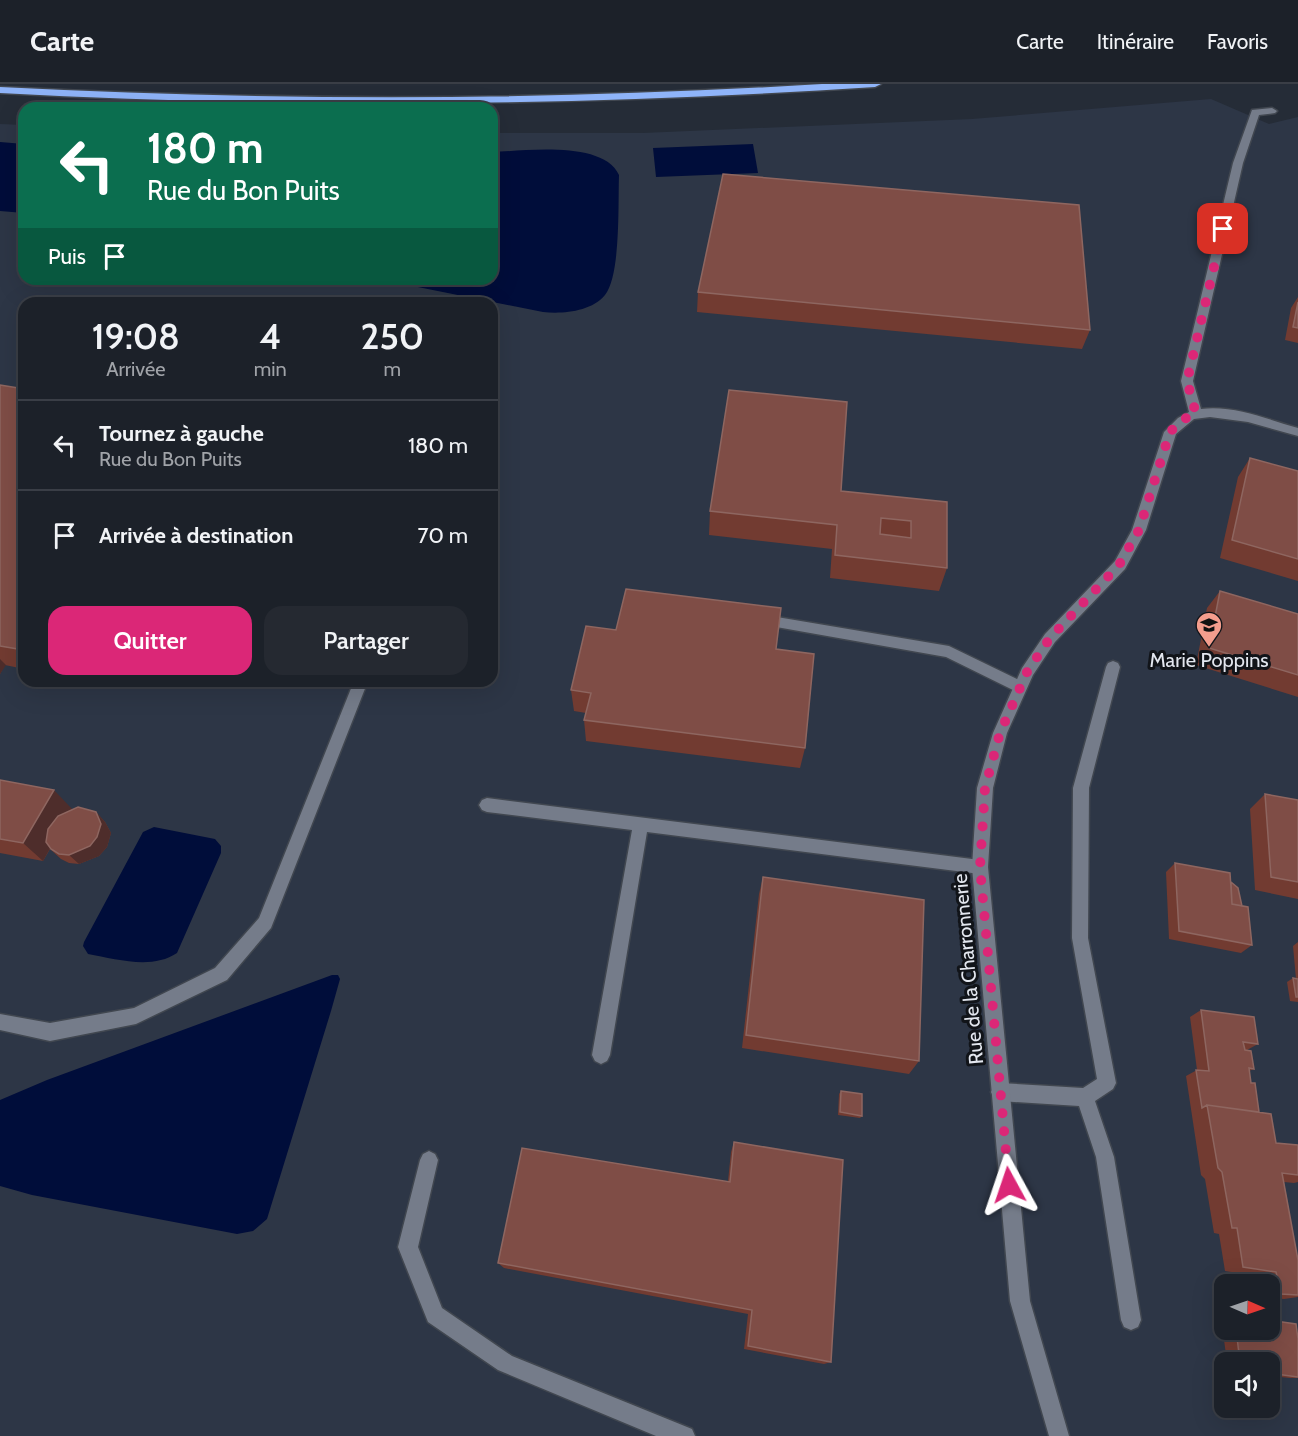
<!DOCTYPE html>
<html lang="fr">
<meta charset="utf-8">
<style>
:root{--surface:#1c2129;--page:#252931;--text:#f1f3f6;--muted:#a0a3a8;--line:#3a3e46;--accent:#db2777}
body{margin:0;font-family:Cabin,sans-serif;background:var(--page);color:var(--text);height:100vh;display:flex;flex-direction:column;font-size:22px;white-space:nowrap}
*{box-sizing:border-box;margin:0}
p{font-size:20px;color:var(--muted)}
.icon{flex:none;width:33px;height:33px;fill:none;stroke:currentColor;stroke-width:2;stroke-linecap:round;stroke-linejoin:round}
.map{position:relative;flex:1;overflow:hidden}
.drawer{position:absolute;left:18px;top:213px;width:480px;height:390px;display:flex;flex-direction:column;background:var(--surface);border-radius:18px;box-shadow:0 6px 24px #0002,0 0 0 2px var(--line)}
.drawer>*{flex:none}
.banner{position:absolute;left:18px;top:18px;width:480px;height:183px;border-radius:18px;box-shadow:0 6px 24px #0002,0 0 0 2px var(--line);background:#0b6e4f;color:#fff;overflow:hidden}
.needle{width:39px;rotate:92deg}
.tools{position:absolute;left:1214px;top:1190px;display:grid;gap:12px}
.tools a{display:grid;place-items:center;width:66px;height:66px;border-radius:12px;background:var(--surface);box-shadow:0 6px 24px #0002,0 0 0 2px var(--line);font-size:30px}
.pin{position:absolute;display:grid;place-items:center;width:51px;height:51px;color:#fff;margin:-26px;border-radius:12px;box-shadow:0 3px 9px #0006}
.me{position:absolute;width:66px;margin:-33px;rotate:355deg;stroke-linejoin:round;filter:drop-shadow(0 0 4px #0008)}
.turn{display:flex;align-items:center;gap:21px;height:126px;padding:0 30px;font-size:27px}
.turn .icon{width:78px;height:78px;stroke-width:2.5}
.turn b{display:block;font-size:42px;line-height:51px}
.then{display:flex;align-items:center;height:57px;padding:0 30px;background:#0003;gap:12px;font-size:22px}
.eta{display:flex;justify-content:space-evenly;align-items:center;height:102px;text-align:center}
.eta b{font-size:36px;font-weight:600;line-height:42px}
.action{display:flex;gap:12px;margin-top:auto;padding:12px 30px}
.action a{flex:1;height:69px;border-radius:18px;background:var(--accent);color:#fff;font-size:24px;font-weight:600;line-height:69px;text-align:center}
.action a+a{background:var(--page);color:var(--text)}
ul{padding:0;list-style:none}
li{display:flex;align-items:center;gap:18px;height:90px;padding:0 30px;border-top:2px solid var(--line)}
li div{flex:1}
li b{display:block;font-size:22px}
li em{font-style:normal}
header{display:flex;align-items:center;gap:36px;box-sizing:border-box;height:84px;padding:0 30px;background:var(--surface);border-bottom:2px solid var(--line)}
header strong{font-size:28px}
nav{display:flex;gap:33px;margin-inline-start:auto;font-size:21px}
.map>svg:first-child{display:block}
.built{fill:#2d3646;fill-rule:evenodd}
.water{fill:#000d3a}
.lines{fill:none;stroke-linecap:round;stroke-linejoin:round}
.service-casing{stroke:#414750;stroke-width:3}
.minor-casing{stroke:#414750;stroke-width:3}
.motorway-casing{stroke:#414750;stroke-width:3}
.service{fill:#757c8a;fill-rule:evenodd}
.minor{fill:#757c8a;fill-rule:evenodd}
.motorway{fill:#8fb4f9;fill-rule:evenodd}
.wall{fill:#723b31}
.shaded-wall{fill:#4e2d2b}
.building{fill:#7f4d46;stroke:#8e6660;stroke-width:1.5;fill-rule:evenodd}
.route{stroke:#db2777;stroke-width:10;stroke-dasharray:0 18}
.labels{text-anchor:middle;stroke-width:6;stroke-linejoin:round;paint-order:stroke}
.poi-label{font-size:20px;fill:#e3e7ef;stroke:#111419}
.street-label{font-size:20px;fill:#e3e7ef;stroke:#111419}
</style>
<header>
<strong>Carte</strong>
<nav><a>Carte</a><a>Itinéraire</a><a>Favoris</a></nav>
</header>
<div class="map">
<svg width="1298" height="1352" viewBox="0 0 1298 1352">
<rect width="100%" height="100%" fill="#252c37"/>
<path class="built" d="M1211 15 1269 40 1298 33V1352H0V40L24 41V195H492V49H643L972 35ZM24 219H492V597H24ZM1224 1200H1269V1245H1224ZM1224 1278H1269V1323H1224Z"/>
<path class="water" d="M0 58 24 60V129L0 127Z
M753 60 758 89 656 93 653 64Z
M492 68C524 67 603 56 619 91 618 118 621 191 605 211 591 228 562 230 543 228L378 195H492Z
M154 743 215 755 221 762V769L177 869C152 886 116 875 88 870L83 862 84 858 143 748Z
M332 891H338L340 895 331 927 267 1135 253 1147 237 1150 32 1111 0 1102V1016L47 996Z"/>
<g class="lines">
<g class="service-casing">
<path id="service" d="M765 531 949 562 1025 599 1027 603 1025 607H1015L946 573 765 541 758 536Z
M1113 577 1118 579 1120 583 1089 704 1088 854 1116 999 1113 1005 1095 1017 1114 1073 1141 1236 1138 1243 1131 1246 1124 1243 1121 1236 1096 1073 1079 1022 1000 1017 994 1014 991 1008 994 1002 1000 999 1083 1004 1097 995 1072 854 1073 704 1106 583 1108 579Z
M354 597H368L271 844 227 896 136 940 50 957 0 946V930L50 939 134 924 215 884 259 834Z
M487 714 980 776 986 778 988 783 986 788 980 790 647 748 610 971 607 977 601 980 595 977 592 971 632 746 487 728 482 726 479 721 482 716Z
M429 1067 435 1070 438 1076 418 1163 442 1224 512 1272 692 1345 695 1352H656L498 1286 428 1238 398 1163 420 1076 423 1070Z"/>
</g>
<g class="minor-casing">
<path id="minor" d="M1272 24 1277 27 1275 29 1259 31 1243 79 1193 297 1201 325C1234 321 1266 335 1298 344V352L1248 338 1210 333 1194 335 1176 350 1146 446 1125 485 1055 558 1033 591 1007 649 993 704 988 783 1030 1217 1069 1352H1049L1010 1217 972 783 977 704 993 649 1022 584 1045 550 1115 477 1132 446 1164 348 1178 334 1189 328 1181 297 1233 79 1252 26Z"/>
</g>
<g class="motorway-casing">
<path id="motorway" d="M822 0H881L875 3C581 22 294 25 0 9V3C274 17 548 17 822 0Z"/>
</g>
<use href="#service" class="service"/>
<use href="#minor" class="minor"/>
<use href="#motorway" class="motorway"/>
</g>
<path class="wall" d="M698 208 1090 246 1082 265 697 228Z
M1298 213V259L1285 256 1291 224Z
M0 301 24 305V585L5 581 0 590Z
M1250 374 1298 387V497L1220 474 1238 393Z
M841 407 947 418V484L939 507 830 494 832 465 709 451 710 427Z
M1220 507 1298 530V613L1196 581 1207 524Z
M776 565 805 664 800 684 586 657 584 636 586 629 574 627 571 606Z
M100 597H144L140 604Z
M0 696 72 725V726L96 728 105 738 111 749 107 763 99 772 79 780 69 779 61 775 50 765 43 777 0 769Z
M1265 710 1298 716V815L1255 806 1250 725Z
M1175 779 1231 798 1242 822 1252 861 1241 869 1169 855 1166 788Z
M763 793 919 977 909 990 742 964 759 810Z
M1298 858V918L1290 917 1287 898 1293 894 1296 895 1293 862Z
M1201 926 1258 960 1247 966 1254 985 1249 987 1251 999 1259 1028 1276 1059 1298 1061V1098L1294 1099 1284 1098 1298 1176V1213L1284 1215 1269 1214V1200H1259L1257 1192 1225 1187 1219 1150 1214 1149 1205 1095 1201 1091 1186 992 1197 986 1190 933Z
M841 1007 862 1032 860 1034 838 1031 839 1010Z
M734 1058 831 1278 824 1280 744 1265 748 1230 504 1184 498 1179 728 1097 731 1068Z
M1224 1233V1245H1269L1298 1255V1294H1290L1269 1292V1278H1227L1221 1234Z"/>
<path class="shaded-wall" d="M0 575 6 581 0 590Z
M135 597H144L140 604Z
M54 706 72 725 43 777 23 759Z
M96 728 105 738 111 749 107 763 99 772 79 780 69 771Z"/>
<path class="building" d="M723 90 1079 121 1090 246 698 208Z
M1298 218V244L1293 243Z
M0 301 24 305V566L0 562Z
M729 306 847 318 841 407 947 418V484L835 471 837 441 710 427ZM881 434 911 437V454L880 450Z
M1250 374 1298 387V475L1232 456Z
M626 505 781 524 776 565 814 570 805 664 584 636 591 609 571 606 586 542 616 546Z
M1220 507 1298 530V591L1209 564Z
M0 696 54 706 23 759 0 755Z
M1265 710 1298 716V798L1271 793Z
M78 723 96 728 101 740 97 753 90 762 69 771 59 770 51 765 46 758 48 745 58 732Z
M1175 779 1230 789 1232 820 1248 823 1252 861 1179 847Z
M763 793 924 816 919 977 746 951Z
M1231 798 1238 804 1242 822 1232 820Z
M1293 894 1298 895V913H1296Z
M1201 926 1254 933 1258 960 1243 958 1245 966 1251 967 1254 985 1249 984 1251 999H1255L1259 1028 1207 1021 1202 1024 1196 986 1209 987Z
M841 1007 862 1010V1032L840 1028Z
M1207 1021 1271 1030 1276 1059 1298 1061V1091L1282 1089 1298 1176V1211L1281 1210 1276 1188 1243 1183 1237 1144H1232L1222 1088 1218 1084Z
M734 1058 843 1076 831 1278 748 1262 752 1226 498 1179 522 1064 730 1098Z
M1269 1236 1296 1240 1298 1255V1293L1269 1289V1278H1240L1236 1245H1269Z"/>
<g class="lines">
<path class="route" d="M1009 1101 980 783 985 704 1000 649 1027 588 1050 554 1119 481 1139 446 1170 348 1182 336 1196 330 1187 297 1223 145"/>
</g>
<defs>
<g id="school-pin" transform="scale(1.35)"><path d="M0 17L-7.5 6A9.5 9.5 0 1 1 7.5 6Z" fill="#f49d8d" stroke="#111419"/><path d="M0-5L7-2L0 1L-7-2ZM-4 1L0 2.5L4 1V4Q0 6-4 4Z" fill="#111"/></g>
</defs>
<g fill-rule="evenodd">
<use href="#school-pin" x="1209" y="541"/>
</g>
<g class="labels">
<g class="poi-label">
<text x="1209" y="583">Marie Poppins</text>
</g>
<g class="street-label">
<text transform="translate(968 885) rotate(-95)" y="7">Rue de la Charronnerie</text>
</g>
</g>
</svg>
<div class="tools">
<a><svg class="needle" viewBox="-14 -14 28 28"><path d="M0-13l5 13h-10z" fill="#e53935"/><path d="M0 13l5-13h-10z" fill="#a0a3a8"/></svg></a>
<a><svg class="icon" aria-label="sound" viewBox="0 0 24 24"><path d="M4 9h4l5-4v14l-5-4H4zM17 9q2 3 0 6"/></svg></a>
</div>
<div class="pin" style="left:1223px;top:145px;background:#d93025"><svg class="icon" aria-label="arrive" viewBox="0 0 24 24"><path d="M6 21V4h12l-3 4 3 4H6"/></svg></div>
<svg class="me" style="left:1009px;top:1101px" viewBox="-20 -20 40 40"><path d="M0-17L14 15 0 8-14 15z" fill="#db2777" stroke="#fff" stroke-width="4"/></svg>
<div class="banner">
<div class="turn"><svg class="icon" aria-label="left" viewBox="0 0 24 24"><path d="M17 20v-9H6M10 6l-5 5 5 5"/></svg><div><b>180 m</b>Rue du Bon Puits</div></div>
<div class="then">Puis<svg class="icon" aria-label="arrive" viewBox="0 0 24 24"><path d="M6 21V4h12l-3 4 3 4H6"/></svg></div>
</div>
<section class="drawer">
<div class="eta">
<div><b>19:08</b><p>Arrivée</p></div>
<div><b>4</b><p>min</p></div>
<div><b>250</b><p>m</p></div>
</div>
<ul>
<li><svg class="icon" aria-label="left" viewBox="0 0 24 24"><path d="M17 20v-9H6M10 6l-5 5 5 5"/></svg><div><b>Tournez à gauche</b><p>Rue du Bon Puits</p></div><em>180 m</em></li>
<li><svg class="icon" aria-label="arrive" viewBox="0 0 24 24"><path d="M6 21V4h12l-3 4 3 4H6"/></svg><div><b>Arrivée à destination</b></div><em>70 m</em></li>
</ul>
<div class="action"><a>Quitter</a><a>Partager</a></div>
</section>
</div>
